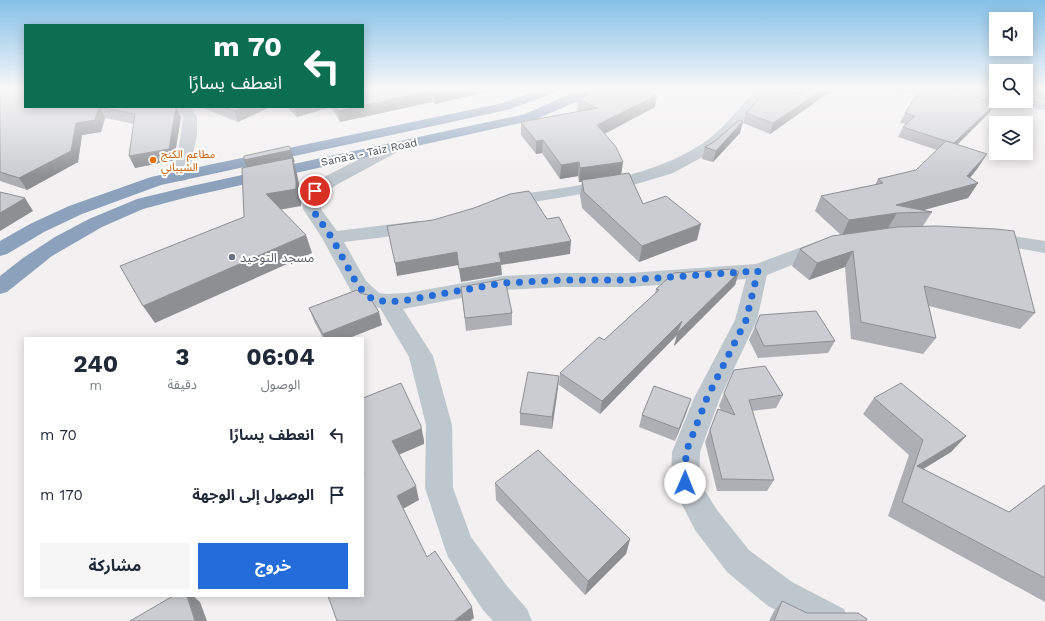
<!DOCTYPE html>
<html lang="ar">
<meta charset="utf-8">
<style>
:root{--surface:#fff;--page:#f6f6f7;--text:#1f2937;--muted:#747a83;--accent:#236cda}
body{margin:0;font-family:"Work Sans","Noto Sans Arabic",sans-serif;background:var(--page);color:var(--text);direction:rtl;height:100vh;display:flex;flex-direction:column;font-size:15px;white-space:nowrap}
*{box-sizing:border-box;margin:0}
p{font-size:13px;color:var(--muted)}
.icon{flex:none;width:22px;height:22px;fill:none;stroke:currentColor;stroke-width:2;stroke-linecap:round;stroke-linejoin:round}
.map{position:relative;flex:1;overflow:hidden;direction:ltr}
.drawer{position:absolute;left:24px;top:337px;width:340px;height:260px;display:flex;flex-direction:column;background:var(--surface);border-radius:0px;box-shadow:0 2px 10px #0003;direction:rtl}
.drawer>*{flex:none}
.guide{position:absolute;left:24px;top:24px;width:340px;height:84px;border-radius:0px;box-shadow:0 2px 10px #0003;direction:rtl;background:#0b6e4f;color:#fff;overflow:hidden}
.fabs{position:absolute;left:989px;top:12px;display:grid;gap:8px}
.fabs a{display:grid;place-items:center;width:44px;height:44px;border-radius:0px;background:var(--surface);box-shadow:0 2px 10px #0003;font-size:20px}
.pin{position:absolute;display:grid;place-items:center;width:34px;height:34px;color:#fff;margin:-17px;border:2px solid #fff;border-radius:50%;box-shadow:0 1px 4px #0007}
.me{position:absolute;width:44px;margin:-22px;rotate:1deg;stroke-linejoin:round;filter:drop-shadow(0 0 3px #0008)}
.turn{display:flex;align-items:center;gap:14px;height:84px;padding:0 16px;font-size:18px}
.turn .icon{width:52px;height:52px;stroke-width:2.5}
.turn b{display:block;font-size:28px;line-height:34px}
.eta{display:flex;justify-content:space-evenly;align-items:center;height:68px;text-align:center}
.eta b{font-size:24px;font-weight:700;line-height:28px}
.button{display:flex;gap:8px;margin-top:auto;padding:8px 16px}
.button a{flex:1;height:46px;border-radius:0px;background:var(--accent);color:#fff;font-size:16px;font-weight:700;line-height:46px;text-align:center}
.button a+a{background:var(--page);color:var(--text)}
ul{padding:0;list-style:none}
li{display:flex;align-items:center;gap:12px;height:60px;padding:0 16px}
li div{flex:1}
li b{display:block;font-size:15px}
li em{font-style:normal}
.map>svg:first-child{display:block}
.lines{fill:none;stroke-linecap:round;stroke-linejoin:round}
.minor{fill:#bfc7ce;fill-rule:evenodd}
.highway{fill:#8ba1bc;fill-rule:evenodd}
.wall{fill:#aeafb5}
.shaded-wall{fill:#8d8f93}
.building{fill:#caccd2;stroke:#8d8f93}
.route{stroke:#236cda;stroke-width:7;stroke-dasharray:0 12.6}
.food-dot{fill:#e8710a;stroke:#fff;stroke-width:1.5}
.worship-dot{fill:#6b7280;stroke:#fff;stroke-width:1.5}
.labels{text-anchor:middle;stroke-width:4;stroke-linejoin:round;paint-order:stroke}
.far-street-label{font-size:11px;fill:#49535d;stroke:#fff}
.far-food-label{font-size:11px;fill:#c56008;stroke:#fff;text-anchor:start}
.worship-label{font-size:13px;fill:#5b616d;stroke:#fff;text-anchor:start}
</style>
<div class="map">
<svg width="1045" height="621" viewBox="0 0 1045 621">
<rect width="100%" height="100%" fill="#f2f0f0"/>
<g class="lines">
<path class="minor" d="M756 89H770L736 129 710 153 673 173 630 186 503 207 497 206 494 202 497 198 503 197C568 186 640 182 697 147 720 134 739 108 756 89Z
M894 89H935L996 96V101H1026V99L1045 102V110L1000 103 996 104 901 93 896 92Z
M176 107H190L197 117V134L189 176 187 180 181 181 175 180 173 176 181 134 183 117Z
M395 142 401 144 403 147 401 150 338 184 323 194 320 200 321 209 337 231 418 221 425 223 427 227 425 231 418 233 344 242 366 281 379 293 387 294 407 293 503 276 563 273H629L756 264 818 241 825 239 832 241 835 245 832 249 767 275 757 320 720 398 700 452 699 481 717 510 749 550 792 582 844 609 849 621H798L768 606 727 572 695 530 671 483 672 452 694 398 735 320 746 279 629 287H563L503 290 403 309 433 356 452 425 453 488 471 537 507 586 527 609 532 621H493L483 610 448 557 444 546 425 488 426 425 409 357 380 308 364 304 351 291 322 238 303 209 302 200 309 187 326 176 389 144Z
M987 232 1045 241V253L980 242 977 238 980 234Z"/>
<path class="highway" d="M540 89H559L557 92 507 110 161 185 82 214 44 232 7 254 0 256V241L30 224 69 206 151 177 503 103Z
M581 89H597L583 99 534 120 188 197 143 209 102 227 52 256 7 292 0 294V276L23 258 55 237 89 219 137 199 187 187 525 114Z"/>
</g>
<path class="wall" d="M0 89 25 107H177L181 117 174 160 135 168 134 124 105 118 101 132 82 135 78 162 27 190 0 181Z
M363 89H498L435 104 432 102 340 122 331 107 297 117 287 107H363Z
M801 89H834L770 134 743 123 746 113 800 94Z
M946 89H989L985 93Z
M1032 89H1045V101L1040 100Z
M981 94 978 99 995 104 989 113 957 144 987 154 977 169 970 178 978 183 968 198 924 210 932 212 923 226 1035 313 1020 329 929 306 936 338 923 354 851 339 845 267 809 280 792 266 800 249 841 235 815 211 821 196 875 185 878 179 916 170 937 150 898 137 903 127 906 124 900 123 905 113Z
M578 99 655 107 605 134 623 162 621 174 643 204 697 240 639 262 582 208 580 195 582 182H579L578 176 560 179 542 153 536 154 521 135V122L577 112Z
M201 107H270L238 122Z
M743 121 740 133 713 162 702 159 705 147 714 142Z
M739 272 735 285 674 346 677 335 600 414 559 385 560 373 604 340 655 294 656 289Z
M461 287 512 313V325L466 331Z
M309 308 382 325 349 338H323L314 321Z
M755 327 835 341 828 353 758 358 749 340Z
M559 376 558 388 552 429 520 425V413Z
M724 393 783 395 776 408 752 411 774 480 767 491H717L705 442 718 409 721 410 719 406Z
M874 398 966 436 951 452 923 469 1009 512 1045 485V602L888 516 909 455 863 414Z
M687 411 675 441 639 427 642 415Z
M495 483 630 539 626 554 585 595 496 500Z
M782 601 807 613 866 621H769L774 611Z"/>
<path class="shaded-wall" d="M453 89H498L435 104 433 94Z
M824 89H834L770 134 773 123Z
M431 91 432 102 340 122 338 111 357 107H363V106Z
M657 95 655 107 596 138 597 125Z
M995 104 989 113 948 154 953 144Z
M99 107 105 118 101 132 82 135 78 162 27 190 19 178 76 123Z
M176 107 181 117 174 160 135 168 129 156Z
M243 107H270L238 122 234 111Z
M294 107H331L297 117Z
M743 121 740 133 713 162 716 151Z
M543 140 542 153 536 154V141Z
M291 150 295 162H294L297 174 302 198 301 206 273 211 248 172 244 160Z
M987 154 977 169 961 188 978 183 968 198 916 212 897 213 888 228 842 235 849 220 896 205 967 176Z
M579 162 578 176 560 179 561 165Z
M623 162 621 175 582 180V182H579L580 168Z
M25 198 33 211 0 231V213Z
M701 224 697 240 639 262 642 246Z
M306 235 312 253 155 323 143 306Z
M571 241 570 254 501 265 502 275 461 282 459 269 499 253Z
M853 251 845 267 809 280 817 263Z
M457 252 459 265 397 276 395 263Z
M739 272 735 285 674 346 677 335 600 414 602 401 682 321Z
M379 312 382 325 349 338H324L323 334Z
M559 376 558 388 552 429V417Z
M691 399 687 411 675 441 679 429Z
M421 426 424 440V444L396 456 392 441Z
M966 436 951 452 910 477 917 466Z
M416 486 419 500 401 510 397 496Z
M630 539 626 554 585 595 588 581Z
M187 596H193L200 602 207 621H195Z
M472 607 474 618 470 621H454Z"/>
<path class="building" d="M0 89H25V107H176L169 149 129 156 135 114 99 107 95 120 76 123 71 151 19 178 0 172Z
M363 89H453L433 94 431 91 363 106Z
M601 89H643L657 95 597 125 616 147 623 162 580 168 579 162 561 165 543 140 536 141 521 122 597 108 578 99Z
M767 89H778L802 95 803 89H824L773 123 746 113Z
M921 89H937L981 94 976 98 995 104 954 143 946 141 903 127 915 116 905 113Z
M224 107H243L234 111Z
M335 107H357L338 111Z
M739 120 743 121 716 151 705 147 714 142Z
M946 141 987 154 967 176 978 183 896 205 932 212 897 213 849 220 821 196 883 183 878 179 916 170Z
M289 146 291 150 244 160V156Z
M292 158 296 181V189L266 194 306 235 143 306 120 266 244 217 242 168Z
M629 173 643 204 666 196 701 224 642 246 584 192 582 180Z
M529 191 547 219 559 217 571 241 499 253 501 262 459 269 457 252 395 263 387 226 433 220 474 208 510 194Z
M0 192 25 198 0 213Z
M936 226 996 229 1014 231 1035 313 924 286 936 338 861 322 853 251 817 263 800 249 832 236 897 227Z
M733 269 739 272 677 333 682 321 602 401 560 373 599 337 604 340 659 290 656 289 674 273Z
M505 279 512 313 465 318 461 287Z
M357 290 360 293 368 295 379 312 323 334 309 308Z
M816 311 835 341 764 346 755 327 760 315Z
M765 366 783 395 749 400 774 480 722 479 710 430 718 409 735 415 724 393 734 370Z
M528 372 559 376 552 417 520 413Z
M401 383 421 426V429L392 441 416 486 397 496 427 557 435 551 472 607 454 621H337L328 596H363V474L364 473 363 470V398Z
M901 383 966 436 917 466 1009 512 1045 485V578L902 502 923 440 874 398Z
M654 386 691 399 679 429 642 415Z
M538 450 630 539 588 581 495 483Z
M173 596H187L195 621H130Z
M782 601 807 613H858L867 619 866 621H774Z"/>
<linearGradient id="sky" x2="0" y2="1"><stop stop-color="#85c0e8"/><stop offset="0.51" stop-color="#f9f8f8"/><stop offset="1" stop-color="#f9f8f8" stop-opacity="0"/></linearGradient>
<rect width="1045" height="176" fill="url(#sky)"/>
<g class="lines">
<path class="route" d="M315 191 311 200 312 209 332 238 358 286 372 299 387 302 407 300 503 283 563 280H629L758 271 746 320 707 398 686 452 685 483"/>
</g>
<circle class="food-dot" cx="153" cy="160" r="4"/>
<circle class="worship-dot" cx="232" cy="257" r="4"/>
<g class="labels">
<g class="far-street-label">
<text transform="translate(369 152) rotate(-12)" y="4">Sana'a - Taiz Road</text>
</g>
<g class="far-food-label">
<text x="161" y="158">مطاعم الكنج<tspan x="161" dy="13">الشيباني</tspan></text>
</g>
<g class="worship-label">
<text x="240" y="262">مسجد التوحيد</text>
</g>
</g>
</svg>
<div class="fabs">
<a><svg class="icon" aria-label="sound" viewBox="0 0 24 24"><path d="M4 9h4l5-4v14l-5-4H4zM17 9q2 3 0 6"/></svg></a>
<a><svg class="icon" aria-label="search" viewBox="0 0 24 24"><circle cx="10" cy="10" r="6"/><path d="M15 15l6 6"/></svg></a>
<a><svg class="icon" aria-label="layers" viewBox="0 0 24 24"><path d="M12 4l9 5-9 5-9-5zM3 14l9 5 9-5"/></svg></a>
</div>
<div class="pin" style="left:315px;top:191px;background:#d93025"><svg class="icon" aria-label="arrive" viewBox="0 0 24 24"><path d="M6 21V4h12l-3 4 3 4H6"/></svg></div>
<svg class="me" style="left:685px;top:483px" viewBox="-20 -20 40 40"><circle r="19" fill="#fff"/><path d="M0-13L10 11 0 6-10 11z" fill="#236cda"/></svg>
<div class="guide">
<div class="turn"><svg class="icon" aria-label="left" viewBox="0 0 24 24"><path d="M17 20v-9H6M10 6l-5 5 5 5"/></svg><div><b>70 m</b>انعطف يسارًا</div></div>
</div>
<section class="drawer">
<div class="eta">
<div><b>06:04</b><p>الوصول</p></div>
<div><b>3</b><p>دقيقة</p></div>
<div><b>240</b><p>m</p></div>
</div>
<ul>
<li><svg class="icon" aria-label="left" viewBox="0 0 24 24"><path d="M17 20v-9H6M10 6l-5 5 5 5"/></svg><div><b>انعطف يسارًا</b></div><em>70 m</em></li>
<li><svg class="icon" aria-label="arrive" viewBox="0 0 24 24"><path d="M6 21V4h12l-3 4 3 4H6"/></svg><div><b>الوصول إلى الوجهة</b></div><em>170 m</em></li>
</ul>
<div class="button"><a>خروج</a><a>مشاركة</a></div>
</section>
</div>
